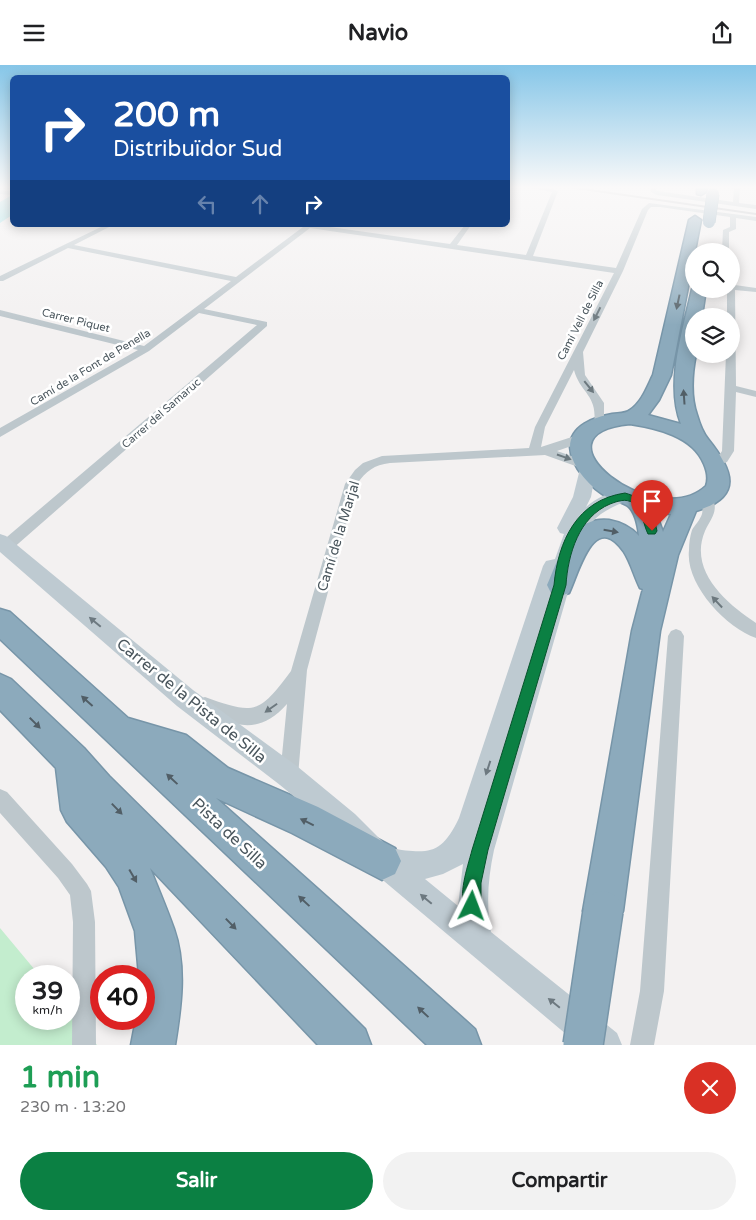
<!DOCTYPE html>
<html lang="es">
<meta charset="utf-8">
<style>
:root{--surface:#fff;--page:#f2f2f2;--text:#202124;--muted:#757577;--accent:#0b8043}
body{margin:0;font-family:"Varela Round",sans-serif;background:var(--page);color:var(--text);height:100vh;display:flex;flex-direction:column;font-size:19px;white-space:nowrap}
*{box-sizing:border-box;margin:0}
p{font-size:16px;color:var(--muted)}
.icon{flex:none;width:28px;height:28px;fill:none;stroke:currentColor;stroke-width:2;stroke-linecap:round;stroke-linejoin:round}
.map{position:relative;height:980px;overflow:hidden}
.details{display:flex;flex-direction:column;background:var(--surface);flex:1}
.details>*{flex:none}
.banner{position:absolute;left:10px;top:10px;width:500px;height:152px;border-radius:8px;box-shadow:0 2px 12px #0003;background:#1a4fa0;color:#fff;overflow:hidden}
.tools{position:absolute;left:685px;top:178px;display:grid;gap:10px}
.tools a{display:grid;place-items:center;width:55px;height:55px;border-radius:50%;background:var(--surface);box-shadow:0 2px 12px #0003;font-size:25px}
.speed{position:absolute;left:15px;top:900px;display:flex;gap:10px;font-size:25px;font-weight:700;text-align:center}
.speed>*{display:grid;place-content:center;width:65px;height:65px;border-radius:50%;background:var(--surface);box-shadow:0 2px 12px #0003;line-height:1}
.speed small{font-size:12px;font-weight:400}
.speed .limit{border:8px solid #d22;background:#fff;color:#111}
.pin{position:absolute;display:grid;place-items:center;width:42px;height:42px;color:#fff;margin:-51px -21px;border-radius:50% 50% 50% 0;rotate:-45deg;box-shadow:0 0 5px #0007}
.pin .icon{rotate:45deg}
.me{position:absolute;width:55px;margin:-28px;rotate:3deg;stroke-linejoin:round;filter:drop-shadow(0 0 4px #0008)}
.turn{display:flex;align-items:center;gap:18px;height:105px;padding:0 20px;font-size:22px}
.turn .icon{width:65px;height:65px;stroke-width:2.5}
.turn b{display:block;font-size:35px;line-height:42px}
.lanes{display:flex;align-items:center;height:48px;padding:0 20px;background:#0003;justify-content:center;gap:25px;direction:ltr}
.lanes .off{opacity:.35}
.round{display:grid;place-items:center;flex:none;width:52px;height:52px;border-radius:26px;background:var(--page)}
.summary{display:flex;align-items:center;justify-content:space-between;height:85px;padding:0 20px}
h1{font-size:30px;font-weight:700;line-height:38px;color:#1e9e55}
.cta{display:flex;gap:10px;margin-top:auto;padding:10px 20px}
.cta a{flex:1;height:58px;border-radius:30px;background:var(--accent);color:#fff;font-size:20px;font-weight:700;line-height:58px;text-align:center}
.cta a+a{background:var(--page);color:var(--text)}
header{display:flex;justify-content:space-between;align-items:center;height:65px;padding:0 20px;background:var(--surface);font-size:22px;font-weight:700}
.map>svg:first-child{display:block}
.green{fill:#c3edce}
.water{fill:#93e0e7}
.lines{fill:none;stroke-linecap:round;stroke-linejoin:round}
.highway-casing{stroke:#7795a8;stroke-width:3}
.street{fill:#bdc7cc;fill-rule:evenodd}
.secondary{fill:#becad1;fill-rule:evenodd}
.highway{fill:#8caabc;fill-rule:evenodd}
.rail{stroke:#b3b7ba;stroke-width:2}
.highway-bridge-far1-casing{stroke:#7795a8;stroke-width:13;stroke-linecap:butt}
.highway-bridge-casing{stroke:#7795a8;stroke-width:42;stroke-linecap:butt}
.highway-bridge-far1{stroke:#8caabc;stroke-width:12}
.highway-bridge{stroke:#8caabc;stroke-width:39}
.oneway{fill:#515e66}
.oneway2{fill:#6c787e}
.oneway3{fill:#6d7980}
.route{fill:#0b8043;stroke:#07532c}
.labels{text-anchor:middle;stroke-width:5;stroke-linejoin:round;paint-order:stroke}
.far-street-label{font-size:11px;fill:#4a565d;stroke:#fff}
.street-label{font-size:14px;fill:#4a565d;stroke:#fff}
.near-street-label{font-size:16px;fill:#4a565d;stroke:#fff}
</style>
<header><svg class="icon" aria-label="menu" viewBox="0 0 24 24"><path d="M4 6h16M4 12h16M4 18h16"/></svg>Navio<svg class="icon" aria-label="share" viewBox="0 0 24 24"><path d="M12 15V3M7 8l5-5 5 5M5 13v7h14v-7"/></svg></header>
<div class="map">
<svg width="756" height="980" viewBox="0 0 756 980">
<rect width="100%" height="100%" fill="#f3f1f1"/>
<path class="green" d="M0 863 40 911H26V954H69V946L97 980H0Z"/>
<path class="water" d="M12 130V150L0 158V137Z"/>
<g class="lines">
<g class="highway-casing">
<path id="highway" d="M697 122H707L706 127 701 130 697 129Z
M695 151 701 155 671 310 659 335 648 350 681 359C665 318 683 265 692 224L694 221V224H706L702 251H694V289H696C692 309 690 330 697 350 699 357 703 368 708 374 733 405 744 432 696 446L678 490 660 566 623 846 617 860 603 866 589 860 583 846 632 566 643 524 640 523C634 511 631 498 624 487 594 444 579 507 569 528L560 531 551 528 547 520C560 492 569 451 609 455 620 457 631 462 639 471 638 462 636 449 629 442 625 438 615 436 609 433 592 424 571 403 570 382 570 361 594 352 612 349 618 348 625 349 630 345 642 337 647 322 653 310L689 155ZM630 359C656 363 693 371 704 399 707 406 709 413 706 421 656 468 526 369 630 359ZM656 448 671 449 663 467Z
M0 544 10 547 128 653 186 670 228 703 318 742 395 783 401 796 395 809 382 815 292 768 216 733 475 964 481 980H427L0 574Z
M0 609 11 614 84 683 109 711 365 964 371 980H318L150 803C158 823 167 844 174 864 187 901 181 943 175 980H131L136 954H144V911H139L135 866 119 822 106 802 67 757 61 745 56 703 0 645Z"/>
</g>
<path class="street" d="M527 122H544L558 126 533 191 616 203 642 144 649 138 756 152V156L736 153V164L729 167V186H722L723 165 730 162V152L660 142H651L648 145 623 206 583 287 585 310 604 338V358L599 361 594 358C598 330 580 328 574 305L545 362 541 382 578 370H586L588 373 586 376 557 386 589 397 591 400 589 403H581L545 390 390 398C374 400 366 406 357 419L307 605 298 711 296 718 289 720 282 718 280 711 287 639C258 672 234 660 199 646L196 640 199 634 205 632C255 650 259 649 291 606L345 419 355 405 363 398 382 391 529 383 535 362 614 208 310 163 204 244 267 257V261L11 485 6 486 1 485V477L257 260 199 248 149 286 0 372V363L138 285 0 251V245L144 281 231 216 68 183 3 216H0V211L105 160H113L74 180 236 212 303 162 299 160H316L450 179 465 160H471L457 180 526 190 552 127Z
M651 122H657L656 125 658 126 733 137 734 122H740L739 138 756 140V144L657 130 651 127Z
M0 125 12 126V130L0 129Z
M731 209 735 211V220L756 223V227L735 225 736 321 756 326V332L736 327 734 386 727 397 715 401 709 397C712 392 719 392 722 386L726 289H731V251H727V224H731Z
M707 429 711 430C720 445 711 453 705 466 688 506 727 539 756 558V573C725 562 685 519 689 485 689 478 690 471 692 465 695 460 700 455 702 449 704 442 699 436 703 430Z
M676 564 681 566 684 571 664 926 654 980H630L640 926 668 571 671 566Z
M0 724 7 727 72 799 87 819 91 826 95 857 96 980H72L73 857 70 830 58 813 0 748Z"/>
<path class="secondary" d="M588 398 594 400 596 404 591 432 586 442C597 432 617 423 631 427L633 431 631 435C585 449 575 475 570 520L494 785C488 813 486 839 491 867L617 968 622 980H579L372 806 337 767 280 720 177 641 0 487V469L6 471 193 625 298 702 355 749 389 783C428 789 441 791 459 753L543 501 546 496 555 494 564 469 560 468 557 463 573 432 580 404 582 400ZM463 799 458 841 425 814 443 809Z"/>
<use href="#highway" class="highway"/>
<path class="rail" d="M569 122 756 149"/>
<g class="highway-bridge-far1-casing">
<path id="highway-bridge-far1" d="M709 157 713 129"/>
</g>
<g class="highway-bridge-casing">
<path id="highway-bridge" d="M583 980 603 846"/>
</g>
<use href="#highway-bridge-far1" class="highway-bridge-far1"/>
<use href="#highway-bridge" class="highway-bridge"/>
</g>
<defs><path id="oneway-solid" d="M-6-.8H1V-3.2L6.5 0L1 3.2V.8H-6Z" transform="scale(1.25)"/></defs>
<g class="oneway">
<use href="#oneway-solid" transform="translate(678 237) rotate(102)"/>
<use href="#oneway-solid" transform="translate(684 332) rotate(-94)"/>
<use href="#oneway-solid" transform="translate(611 466) rotate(10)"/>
<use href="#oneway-solid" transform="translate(87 636) rotate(-138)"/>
<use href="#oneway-solid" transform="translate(35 658) rotate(45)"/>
<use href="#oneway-solid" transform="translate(172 714) rotate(-137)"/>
<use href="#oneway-solid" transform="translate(117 744) rotate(46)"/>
<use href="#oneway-solid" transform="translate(307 757) rotate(-154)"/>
<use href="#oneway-solid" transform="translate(133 811) rotate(60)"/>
<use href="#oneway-solid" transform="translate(304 836) rotate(-137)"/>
<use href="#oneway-solid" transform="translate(231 859) rotate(46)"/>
<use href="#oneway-solid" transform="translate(423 947) rotate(-137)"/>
</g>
<g class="oneway2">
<use href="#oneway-solid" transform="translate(597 249) rotate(117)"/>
<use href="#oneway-solid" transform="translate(589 322) rotate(51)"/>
<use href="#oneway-solid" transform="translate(564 392) rotate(19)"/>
<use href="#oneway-solid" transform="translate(717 537) rotate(-133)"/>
<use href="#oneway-solid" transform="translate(271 643) rotate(145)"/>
</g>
<g class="oneway3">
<use href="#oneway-solid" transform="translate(95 557) rotate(-140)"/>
<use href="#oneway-solid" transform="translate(488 703) rotate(108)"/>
<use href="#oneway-solid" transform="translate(426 834) rotate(-140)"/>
<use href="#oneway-solid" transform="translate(554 938) rotate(-141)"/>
</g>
<linearGradient id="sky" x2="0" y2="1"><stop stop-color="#86c6e8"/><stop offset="0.47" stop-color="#faf9f9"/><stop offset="1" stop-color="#faf9f9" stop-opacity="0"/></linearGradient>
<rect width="756" height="260" fill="url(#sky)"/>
<path class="route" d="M625 428C646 434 653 445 657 466L655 469H648C643 459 643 446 633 438 626 433 618 436 610 439 579 452 568 489 566 520L488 785 481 818V841L478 847 472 850 465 847C458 829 467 804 472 785L554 520C558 476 577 435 625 428Z"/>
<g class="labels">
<g class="far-street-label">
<text transform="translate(76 255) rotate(14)" y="4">Carrer Piquet</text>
<text transform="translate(580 255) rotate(-63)" y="4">Camí Vell de Silla</text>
<text transform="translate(90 302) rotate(-31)" y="4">Camí de la Font de Penella</text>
<text transform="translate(161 348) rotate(-41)" y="4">Carrer del Samaruc</text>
</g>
<g class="street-label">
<text transform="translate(338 471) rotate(-73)" y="5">Camí de la Marjal</text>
</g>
<g class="near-street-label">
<text transform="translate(192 635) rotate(39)" y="6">Carrer de la Pista de Silla</text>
<text transform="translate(230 768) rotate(43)" y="6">Pista de Silla</text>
</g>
</g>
</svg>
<div class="tools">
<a><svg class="icon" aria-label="search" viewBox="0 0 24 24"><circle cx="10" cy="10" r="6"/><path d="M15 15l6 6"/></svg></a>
<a><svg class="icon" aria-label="layers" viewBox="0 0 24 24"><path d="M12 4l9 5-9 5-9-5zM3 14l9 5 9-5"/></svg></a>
</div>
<div class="speed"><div>39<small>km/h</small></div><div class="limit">40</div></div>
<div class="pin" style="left:652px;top:466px;background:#d93025"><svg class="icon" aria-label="arrive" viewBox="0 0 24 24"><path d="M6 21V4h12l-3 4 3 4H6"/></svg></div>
<svg class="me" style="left:472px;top:841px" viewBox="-20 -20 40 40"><path d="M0-17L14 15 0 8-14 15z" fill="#0b8043" stroke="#fff" stroke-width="4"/></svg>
<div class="banner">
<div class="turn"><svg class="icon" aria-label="right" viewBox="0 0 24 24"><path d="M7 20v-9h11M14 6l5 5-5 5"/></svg><div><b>200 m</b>Distribuïdor Sud</div></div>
<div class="lanes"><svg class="icon off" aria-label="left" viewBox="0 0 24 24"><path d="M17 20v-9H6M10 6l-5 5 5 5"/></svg><svg class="icon off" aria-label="ahead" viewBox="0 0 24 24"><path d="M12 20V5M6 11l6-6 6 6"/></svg><svg class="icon" aria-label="right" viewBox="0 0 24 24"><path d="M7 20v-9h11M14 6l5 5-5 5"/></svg></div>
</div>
</div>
<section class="details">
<div class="summary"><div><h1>1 min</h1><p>230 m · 13:20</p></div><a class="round" style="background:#d93025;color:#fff"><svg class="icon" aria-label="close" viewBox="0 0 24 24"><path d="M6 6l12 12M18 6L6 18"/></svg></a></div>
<div class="cta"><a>Salir</a><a>Compartir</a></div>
</section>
